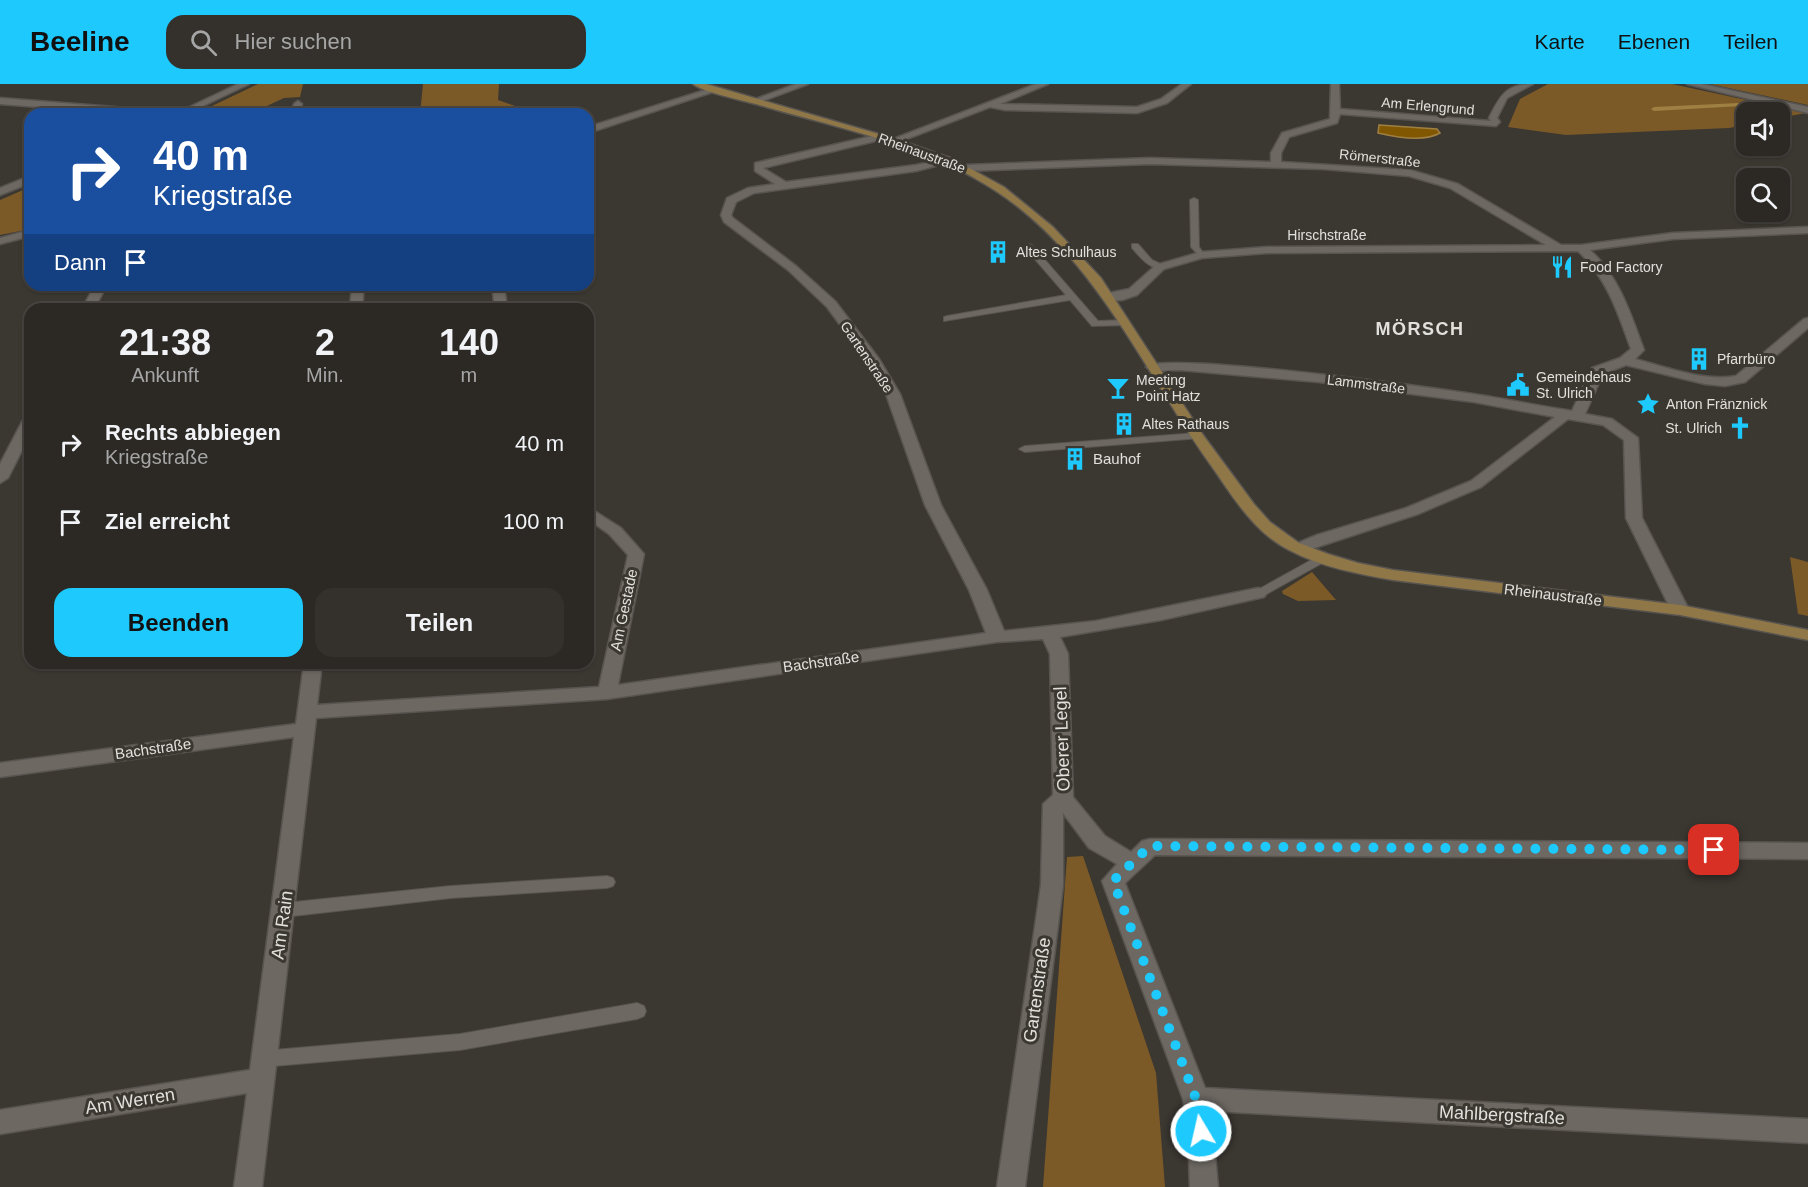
<!DOCTYPE html>
<html lang="de">
<meta charset="utf-8">
<style>
:root{--surface:#2c2925;--page:#34312d;--text:#f1f3f6;--muted:#a6a6a7;--line:#484542;--accent:#1ec9fd}
body{margin:0;font-family:Helvetica,sans-serif;background:var(--page);color:var(--text);height:100vh;display:flex;flex-direction:column;font-size:22px;white-space:nowrap}
*{box-sizing:border-box;margin:0}
p{font-size:20px;color:var(--muted)}
.icon{flex:none;width:33px;height:33px;fill:none;stroke:currentColor;stroke-width:2;stroke-linecap:round;stroke-linejoin:round}
.map{position:relative;flex:1;overflow:hidden}
.panel{position:absolute;left:24px;top:219px;width:570px;height:366px;display:flex;flex-direction:column;background:var(--surface);border-radius:18px;box-shadow:0 2px 4px #0004,0 0 0 2px var(--line)}
.panel>*{flex:none}
.guide{position:absolute;left:24px;top:24px;width:570px;height:183px;border-radius:18px;box-shadow:0 2px 4px #0004,0 0 0 2px var(--line);background:#1a4fa0;color:#fff;overflow:hidden}
.fabs{position:absolute;left:1736px;top:18px;display:grid;gap:12px}
.fabs a{display:grid;place-items:center;width:54px;height:54px;border-radius:12px;background:var(--surface);box-shadow:0 2px 4px #0004,0 0 0 2px var(--line);font-size:30px}
.pin{position:absolute;display:grid;place-items:center;width:51px;height:51px;color:#fff;margin:-26px;border-radius:12px;box-shadow:0 3px 9px #0006}
.me{position:absolute;width:66px;margin:-33px;rotate:351deg;stroke-linejoin:round;filter:drop-shadow(0 0 4px #0008)}
.turn{display:flex;align-items:center;gap:21px;height:126px;padding:0 30px;font-size:27px}
.turn .icon{width:78px;height:78px;stroke-width:2.5}
.turn b{display:block;font-size:42px;line-height:51px}
.then{display:flex;align-items:center;height:57px;padding:0 30px;background:#0003;gap:12px;font-size:22px}
.eta{display:flex;justify-content:space-evenly;align-items:center;height:102px;text-align:center}
.eta b{font-size:36px;font-weight:700;line-height:42px}
.primary-button{display:flex;gap:12px;margin-top:auto;padding:12px 30px}
.primary-button a{flex:1;height:69px;border-radius:18px;background:var(--accent);color:#111;font-size:24px;font-weight:700;line-height:69px;text-align:center}
.primary-button a+a{background:var(--page);color:var(--text)}
ul{padding:0;list-style:none}
li{display:flex;align-items:center;gap:18px;height:78px;padding:0 30px}
li div{flex:1}
li b{display:block;font-size:22px}
li em{font-style:normal}
header{display:flex;align-items:center;gap:36px;box-sizing:border-box;height:84px;padding:0 30px;background:var(--accent);color:#111}
header strong{font-size:28px}
nav{display:flex;gap:33px;margin-inline-start:auto;font-size:21px}
.search{width:420px;height:54px;background:var(--page);display:flex;align-items:center;gap:15px;box-sizing:border-box;padding:0 21px;border-radius:18px;color:var(--muted);font-size:22px}
.map>svg:first-child{display:block}
.green{fill:#7c5a28}
.water{fill:#825701;stroke:#9f8043;stroke-width:1.5}
.lines{fill:none;stroke-linecap:round;stroke-linejoin:round}
.stream{fill:#9f8043;fill-rule:evenodd}
.lane-casing{stroke:#585450;stroke-width:2}
.street-casing{stroke:#585450;stroke-width:3}
.secondary-casing{stroke:#585450;stroke-width:3}
.lane{fill:#6d6862;fill-rule:evenodd}
.street{fill:#6d6862;fill-rule:evenodd}
.secondary{fill:#907747;fill-rule:evenodd}
.route{stroke:#1ec9fd;stroke-width:10;stroke-dasharray:0 18}
.labels{text-anchor:middle;stroke-width:6;stroke-linejoin:round;paint-order:stroke}
.far-street-label{font-size:14px;fill:#e2e0dc;stroke:#3b3731}
.far-poi-label{font-size:14px;fill:#e2e0dc;stroke:#3b3731;text-anchor:start}
.poi-label{font-size:15px;fill:#e2e0dc;stroke:#3b3731;text-anchor:start}
.street-label{font-size:15px;fill:#e2e0dc;stroke:#3b3731}
.far-district-label{font-size:18px;font-weight:bold;letter-spacing:1.5px;fill:#e2e0dc;stroke:#3b3731}
.near-street-label{font-size:18px;fill:#e2e0dc;stroke:#3b3731}
</style>
<header>
<strong>Beeline</strong>
<div class="search"><svg class="icon" aria-label="search" viewBox="0 0 24 24"><circle cx="10" cy="10" r="6"/><path d="M15 15l6 6"/></svg>Hier suchen</div>
<nav><a>Karte</a><a>Ebenen</a><a>Teilen</a></nav>
</header>
<div class="map">
<svg width="1808" height="1103" viewBox="0 0 1808 1103">
<rect width="100%" height="100%" fill="#3b3731"/>
<path class="green" d="M258 0H303L300 13 284 14 250 30H195Z
M423 0H499L498 16 537 30H420Z
M1548 0H1672L1806 29 1779 34V28H1746V41L1729 44 1566 51 1508 43 1520 15Z
M1710 0H1808V21Z
M30 103V145L0 151V116Z
M1790 473 1808 478V532L1798 530Z
M1312 488 1336 516 1298 517 1283 510 1282 507Z
M1083 772 1156 989 1165 1103H1043L1067 773Z"/>
<path class="water" d="M1379 41 1437 45 1440 49C1425 58 1395 53 1378 49Z"/>
<g class="lines">
<path class="stream" d="M1739 19 1741 22 1654 27 1651 25 1654 23Z"/>
<g class="lane-casing">
<path id="lane" d="M1194 114 1198 116 1199 163 1205 171 1201 174 1191 163 1190 116Z
M1029 160 1032 161 1098 237 1125 236 1130 239 1128 241 1092 242 1070 216 944 237V233L947 232 1066 211 1026 165V161Z
M1132 160H1138L1152 176 1163 181V185C1149 185 1141 174 1132 164Z
M1197 349 1201 350V354L1025 368 1019 365 1025 362Z
M1322 470 1328 474 1326 477 1263 512H1253L1252 509Z
M607 792 613 794 615 798 613 802 607 804 451 814 284 833 278 831 275 826 278 821 284 819 451 802Z
M637 919 644 922 646 927 644 932 637 935 460 966 262 983 255 981 252 975 255 969 262 967 460 950Z"/>
</g>
<g class="street-casing">
<path id="street" d="M238 0H249L186 30H175Z
M796 0H808L760 18 753 16Z
M1036 0H1048L1000 20 1137 23 1161 15 1182 0H1191L1167 19 1137 29 1005 26 990 23 896 59 888 57Z
M1331 0H1339L1340 25 1491 37 1489 34C1500 12 1506 0 1533 0L1507 14 1497 34 1500 38 1496 42 1340 30 1337 39 1289 53 1281 69V78L1410 86 1458 100 1561 161H1581L1673 149 1808 143V149L1673 155 1590 166C1619 192 1631 231 1644 266L1635 275C1666 283 1704 298 1736 292L1804 235 1808 234V244L1745 298 1725 302 1705 300 1626 281 1603 290 1585 330 1612 335 1638 354 1642 434 1689 526 1686 530H1674L1671 526 1626 434 1624 356 1603 341 1568 335 1481 403 1418 430 1299 469 1293 467 1291 464 1293 461 1317 451 1406 424 1471 397 1555 333 1474 318 1319 298 1180 286 1153 287 1146 283C1163 267 1433 304 1473 310 1506 315 1539 322 1572 327L1592 284 1620 274 1631 265C1618 229 1607 194 1578 167L1267 169 1202 174 1164 185 1137 211 1122 216 1108 217 1102 213 1104 210 1129 205 1156 181 1201 168 1267 163 1546 161 1450 104 1409 92 1324 85 1150 80 966 87 961 84 966 81 1150 74 1271 78V69L1282 49 1330 35Z
M1687 0H1702L1808 23V29Z
M715 3 722 5 588 49V43Z
M0 14 164 27 168 30H131L0 20Z
M298 17 302 20 299 30H291L294 20Z
M881 50 884 51V55L763 84 786 98 916 81 950 74 955 77 916 87 754 109 736 118 731 131 733 134 796 182 835 217 879 275 900 310 941 421 987 506 1004 547 1096 537 1258 504 1264 505 1267 509 1264 513 1161 536 1060 553 1068 570 1073 713 1105 752 1131 768 1142 757 1150 755 1808 759V775L1155 771 1125 799 1205 1004 1808 1035V1059L1211 1027 1218 1103H1190L1188 1047 1183 1015 1102 797 1117 780 1089 764 1063 729V801L1025 1103H997L1041 801 1043 720 1053 711 1050 570 1043 555 997 558 607 615 316 634 262 1103H234L247 1009 0 1050V1026L250 986 294 653 0 693V679L296 640 304 579H322L317 621 599 603 628 471 609 450 588 435V423L621 444 644 470 618 601 986 549 969 506 925 421 886 310 866 276 827 223 788 186 724 138 721 131 727 114 748 104 775 100 755 87V79Z
M30 92V99L0 111V104Z
M30 146V152L0 160V154Z
M95 201H107L94 225H82Z
M352 201H364L362 225H350Z
M492 201H504L507 225H495Z
M30 332V350L8 394 0 399V380L23 336Z"/>
</g>
<g class="secondary-casing">
<path id="secondary" d="M693 0H706L896 55 953 75 1004 103 1053 143 1101 194 1203 351 1254 420 1270 438 1299 459 1328 470 1358 479 1393 486 1680 521 1808 546V556L1680 531 1393 496C1358 490 1321 483 1289 466 1253 448 1232 411 1210 380 1143 286 1095 172 996 107 928 62 843 45 766 23 748 17 707 10 693 0Z"/>
</g>
<use href="#lane" class="lane"/>
<use href="#street" class="street"/>
<use href="#secondary" class="secondary"/>
</g>
<g class="lines">
<path class="route" d="M1201 1047 1196 1015 1113 797 1150 762 1714 766"/>
</g>
<defs>
<g id="building-bare" transform="scale(1.8)"><path d="M-4-6H4V6H1V3H-1V6H-4ZM-2.5-4.3h1.7v1.8h-1.7ZM.8-4.3h1.7v1.8H.8ZM-2.5-1h1.7V.8h-1.7ZM.8-1h1.7V.8H.8Z" fill="#1ec9fd" stroke="#3b3731" stroke-width="2.5" paint-order="stroke"/></g>
<g id="restaurant-bare" transform="scale(1.8)"><path d="M-5-6h1v4h1v-4h1v4h1v-4h1v5L-1.5 .5V6h-2V.5L-5-1ZM5-6V6H3V1.5H1.5Q1.5-4 5-6Z" fill="#1ec9fd" stroke="#3b3731" stroke-width="2.5" paint-order="stroke"/></g>
<g id="civic-bare" transform="scale(1.8)"><path d="M-.6-6.5H3V-4.5H.6V-3L4-1V1h2V6H-6V1h2V-1L-.6-3ZM-1.2 2.5V6h2.4V2.5Z" fill="#1ec9fd" stroke="#3b3731" stroke-width="2.5" paint-order="stroke"/></g>
<g id="bar-bare" transform="scale(1.8)"><path d="M-6-5H6L.8 .8V4.5H3.5V6h-7V4.5H-.8V.8Z" fill="#1ec9fd" stroke="#3b3731" stroke-width="2.5" paint-order="stroke"/></g>
<g id="sight-bare" transform="scale(1.8)"><path d="M0-6L1.8-2.2L6-1.7L2.9 1.2L3.7 5.4L0 3.3L-3.7 5.4L-2.9 1.2L-6-1.7L-1.8-2.2Z" fill="#1ec9fd" stroke="#3b3731" stroke-width="2.5" paint-order="stroke"/></g>
<g id="church-bare" transform="scale(1.8)"><path d="M-1.2-6h2.4v3.5h3.3v2.4h-3.3V6h-2.4V-.1h-3.3v-2.4h3.3Z" fill="#1ec9fd" stroke="#3b3731" stroke-width="2.5" paint-order="stroke"/></g>
</defs>
<g fill-rule="evenodd">
<use href="#building-bare" x="998" y="168"/>
<use href="#restaurant-bare" x="1562" y="183"/>
<use href="#building-bare" x="1699" y="275"/>
<use href="#civic-bare" x="1518" y="301"/>
<use href="#bar-bare" x="1118" y="304"/>
<use href="#sight-bare" x="1648" y="320"/>
<use href="#building-bare" x="1124" y="340"/>
<use href="#church-bare" x="1740" y="344"/>
<use href="#building-bare" x="1075" y="375"/>
</g>
<g class="labels">
<g class="far-street-label">
<text transform="translate(1428 22) rotate(5)" y="5">Am Erlengrund</text>
<text transform="translate(922 69) rotate(20)" y="5">Rheinaustraße</text>
<text transform="translate(1380 74) rotate(6)" y="5">Römerstraße</text>
<text x="1327" y="156">Hirschstraße</text>
<text transform="translate(867 273) rotate(56)" y="5">Gartenstraße</text>
<text transform="translate(1366 300) rotate(7)" y="5">Lammstraße</text>
</g>
<g class="far-poi-label">
<text x="1016" y="173">Altes Schulhaus</text>
<text x="1580" y="188">Food Factory</text>
<text x="1717" y="280">Pfarrbüro</text>
<text x="1536" y="298">Gemeindehaus<tspan x="1536" dy="16">St. Ulrich</tspan></text>
<text x="1136" y="301">Meeting<tspan x="1136" dy="16">Point Hatz</tspan></text>
<text x="1666" y="325">Anton Fränznick</text>
<text x="1142" y="345">Altes Rathaus</text>
<text x="1722" y="349" text-anchor="end">St. Ulrich</text>
</g>
<g class="poi-label">
<text x="1093" y="380">Bauhof</text>
</g>
<g class="street-label">
<text transform="translate(1553 511) rotate(7)" y="5">Rheinaustraße</text>
<text transform="translate(624 526) rotate(-78)" y="5">Am Gestade</text>
<text transform="translate(821 578) rotate(-8)" y="5">Bachstraße</text>
<text transform="translate(153 665) rotate(-8)" y="5">Bachstraße</text>
</g>
<g class="far-district-label">
<text x="1420" y="251">MÖRSCH</text>
</g>
<g class="near-street-label">
<text transform="translate(1062 655) rotate(-92)" y="6">Oberer Legel</text>
<text transform="translate(282 841) rotate(-82)" y="6">Am Rain</text>
<text transform="translate(1037 906) rotate(-82)" y="6">Gartenstraße</text>
<text transform="translate(130 1017) rotate(-9)" y="6">Am Werren</text>
<text transform="translate(1502 1031) rotate(3)" y="6">Mahlbergstraße</text>
</g>
</g>
</svg>
<div class="fabs">
<a><svg class="icon" aria-label="sound" viewBox="0 0 24 24"><path d="M4 9h4l5-4v14l-5-4H4zM17 9q2 3 0 6"/></svg></a>
<a><svg class="icon" aria-label="search" viewBox="0 0 24 24"><circle cx="10" cy="10" r="6"/><path d="M15 15l6 6"/></svg></a>
</div>
<div class="pin" style="left:1714px;top:766px;background:#d93025"><svg class="icon" aria-label="arrive" viewBox="0 0 24 24"><path d="M6 21V4h12l-3 4 3 4H6"/></svg></div>
<svg class="me" style="left:1201px;top:1047px" viewBox="-20 -20 40 40"><circle r="17" fill="#1ec9fd" stroke="#fff" stroke-width="3"/><path d="M0-11L8 9 0 5-8 9z" fill="#fff"/></svg>
<div class="guide">
<div class="turn"><svg class="icon" aria-label="right" viewBox="0 0 24 24"><path d="M7 20v-9h11M14 6l5 5-5 5"/></svg><div><b>40 m</b>Kriegstraße</div></div>
<div class="then">Dann<svg class="icon" aria-label="arrive" viewBox="0 0 24 24"><path d="M6 21V4h12l-3 4 3 4H6"/></svg></div>
</div>
<section class="panel">
<div class="eta">
<div><b>21:38</b><p>Ankunft</p></div>
<div><b>2</b><p>Min.</p></div>
<div><b>140</b><p>m</p></div>
</div>
<ul>
<li><svg class="icon" aria-label="right" viewBox="0 0 24 24"><path d="M7 20v-9h11M14 6l5 5-5 5"/></svg><div><b>Rechts abbiegen</b><p>Kriegstraße</p></div><em>40 m</em></li>
<li><svg class="icon" aria-label="arrive" viewBox="0 0 24 24"><path d="M6 21V4h12l-3 4 3 4H6"/></svg><div><b>Ziel erreicht</b></div><em>100 m</em></li>
</ul>
<div class="primary-button"><a>Beenden</a><a>Teilen</a></div>
</section>
</div>
